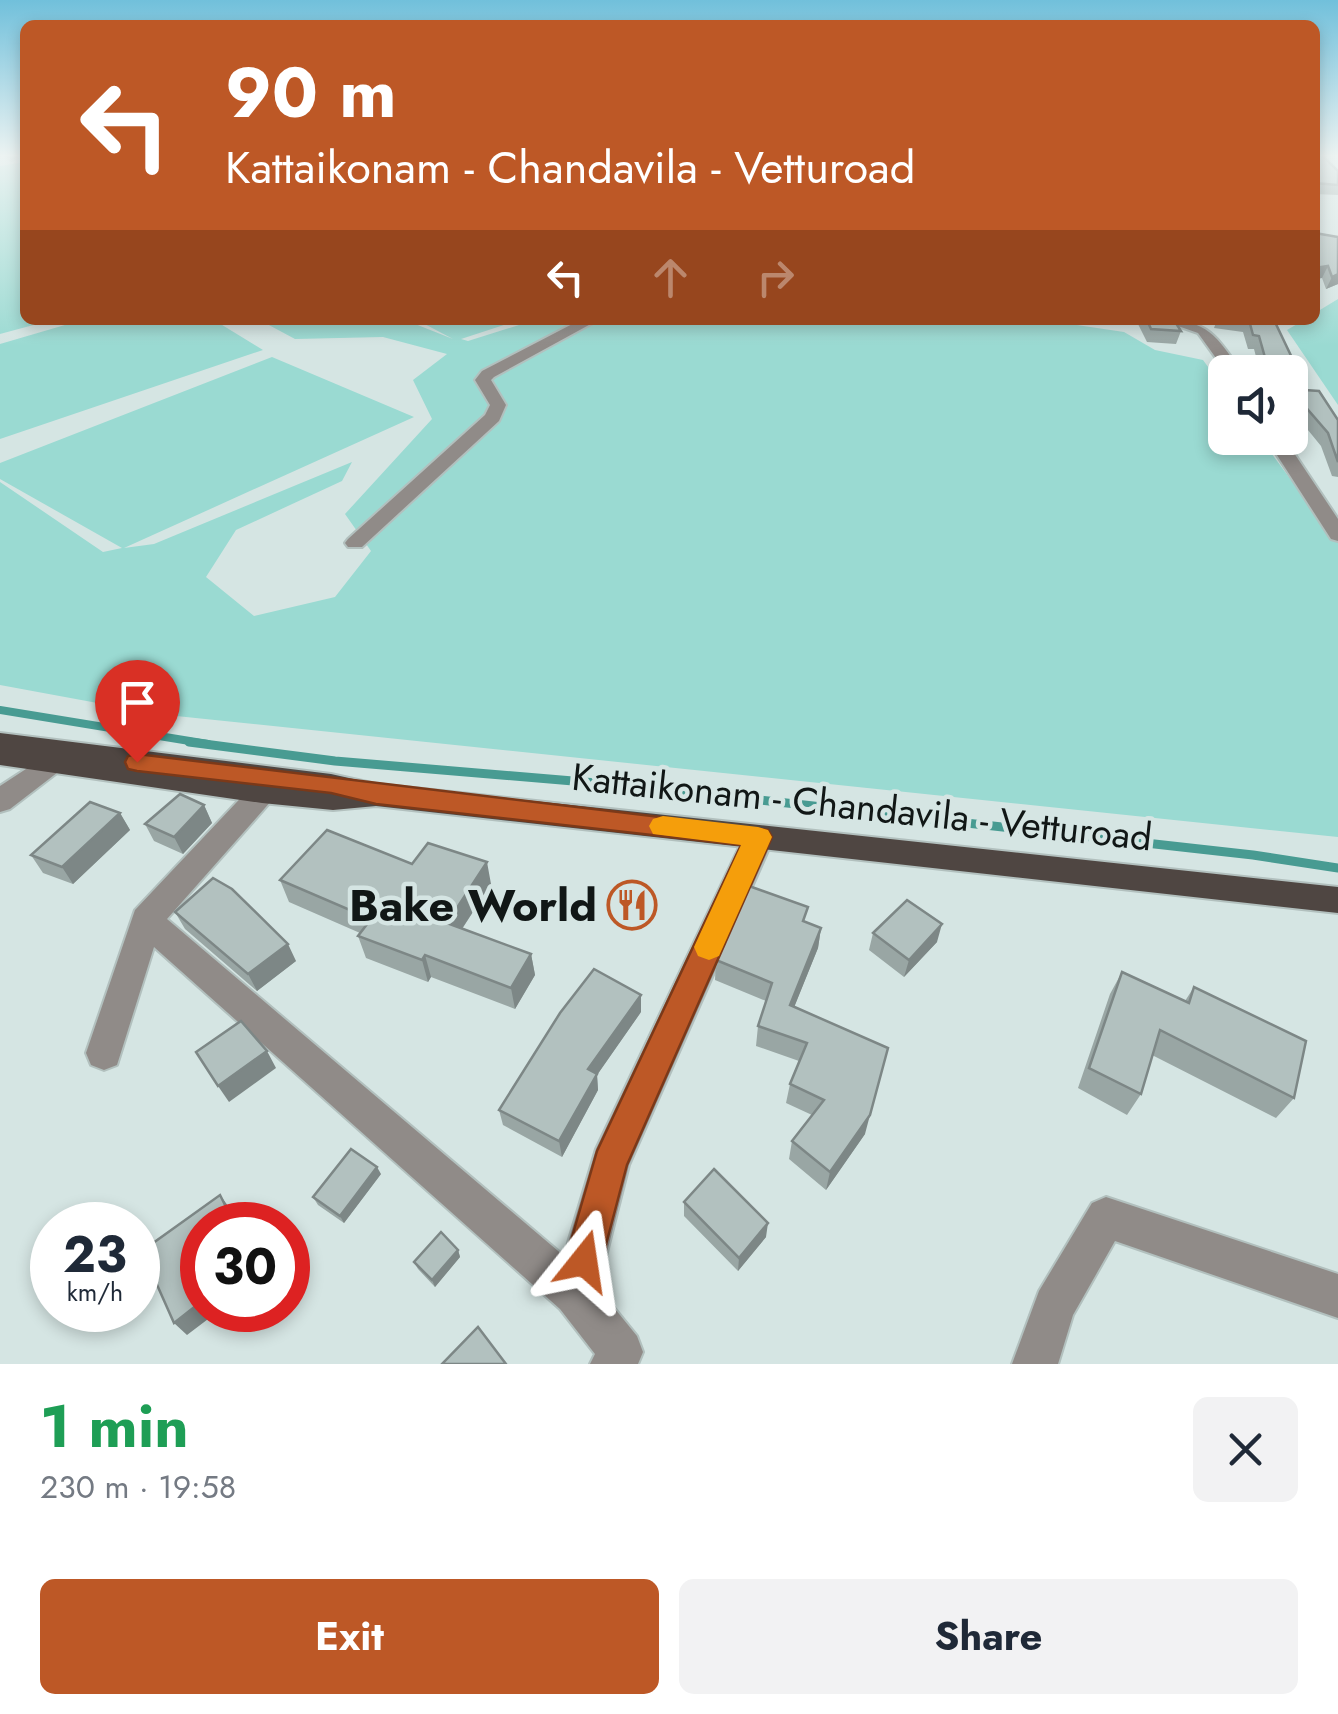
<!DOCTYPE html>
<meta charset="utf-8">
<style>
:root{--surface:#fff;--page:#f2f2f3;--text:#1f2937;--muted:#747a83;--accent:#bd5826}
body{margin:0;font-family:Jost,sans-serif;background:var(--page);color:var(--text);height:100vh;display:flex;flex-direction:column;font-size:38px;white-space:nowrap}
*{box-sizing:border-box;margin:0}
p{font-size:32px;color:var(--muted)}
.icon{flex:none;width:55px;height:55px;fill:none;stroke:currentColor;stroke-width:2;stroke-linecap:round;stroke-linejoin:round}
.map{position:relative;height:1364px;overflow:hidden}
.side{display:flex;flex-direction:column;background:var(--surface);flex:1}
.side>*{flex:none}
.guide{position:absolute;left:20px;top:20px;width:1300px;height:305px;border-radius:15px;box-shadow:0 5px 15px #0003;background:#bd5826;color:#fff;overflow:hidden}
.fabs{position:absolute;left:1208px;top:355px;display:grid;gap:20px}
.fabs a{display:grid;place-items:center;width:100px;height:100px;border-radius:15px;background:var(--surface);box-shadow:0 5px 15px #0003;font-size:50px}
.speed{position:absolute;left:30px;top:1202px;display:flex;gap:20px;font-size:50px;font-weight:700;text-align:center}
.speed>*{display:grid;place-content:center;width:130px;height:130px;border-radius:50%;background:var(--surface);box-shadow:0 5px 15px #0003;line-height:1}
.speed small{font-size:25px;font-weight:400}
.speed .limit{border:15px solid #d22;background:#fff;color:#111}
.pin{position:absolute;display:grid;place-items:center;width:85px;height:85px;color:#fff;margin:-102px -42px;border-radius:50% 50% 50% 0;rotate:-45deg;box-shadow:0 0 10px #0007}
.pin .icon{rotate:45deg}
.me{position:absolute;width:110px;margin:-55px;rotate:15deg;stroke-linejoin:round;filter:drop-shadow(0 0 8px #0008)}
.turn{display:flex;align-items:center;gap:35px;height:210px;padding:0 40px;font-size:45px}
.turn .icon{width:130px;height:130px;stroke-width:2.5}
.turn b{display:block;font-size:70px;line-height:85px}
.lanes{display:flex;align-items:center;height:95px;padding:0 40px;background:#0003;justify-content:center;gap:50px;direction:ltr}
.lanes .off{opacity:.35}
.round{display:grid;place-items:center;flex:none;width:105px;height:105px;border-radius:15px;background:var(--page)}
.head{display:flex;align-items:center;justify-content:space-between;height:170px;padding:0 40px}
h1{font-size:60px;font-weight:700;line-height:75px;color:#1e9e55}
.cta{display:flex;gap:20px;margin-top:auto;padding:20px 40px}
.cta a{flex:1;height:115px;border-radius:15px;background:var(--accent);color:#fff;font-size:40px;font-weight:700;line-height:115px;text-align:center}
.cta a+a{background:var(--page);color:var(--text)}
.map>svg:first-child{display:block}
.green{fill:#9adad2}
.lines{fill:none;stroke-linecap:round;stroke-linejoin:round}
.stream-far1{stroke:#489b92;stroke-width:8}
.stream{stroke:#489b92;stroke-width:9}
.minor-casing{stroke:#b2c0be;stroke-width:4}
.primary-casing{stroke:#b2c0be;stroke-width:4}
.minor{fill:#908b88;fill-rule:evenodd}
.primary{fill:#4f4642;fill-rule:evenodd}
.wall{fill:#99a6a4}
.shaded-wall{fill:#7d8786}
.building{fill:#b2c1bf;stroke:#7d8786;stroke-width:2.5}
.route{fill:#bd5826;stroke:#7b3919;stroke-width:2.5}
.slow{fill:#f59e0b}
.labels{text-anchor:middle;stroke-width:9;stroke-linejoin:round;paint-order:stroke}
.street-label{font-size:38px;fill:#111716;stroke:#d5e5e3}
.near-poi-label{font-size:45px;font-weight:bold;fill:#111716;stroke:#d5e5e3;text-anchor:end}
</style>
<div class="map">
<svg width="1338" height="1364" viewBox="0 0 1338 1364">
<rect width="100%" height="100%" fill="#d5e5e3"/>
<path class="green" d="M25 162V320H52L0 334V166Z
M1338 299V405L1287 330 1304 320H1315V313Z
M82 320H214L263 350 0 439V344Z
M280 320H405L453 339 417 320H519L461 339 468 341 535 320H1043L1124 332 1155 350 1203 360 1225 390V438H1260L1338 543V837L157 714 0 685V482L103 552 122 548 0 479V463L272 357 414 417 124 548 154 544 352 462 342 481 236 530 206 577 254 616 335 597 371 551 345 514 432 419 413 380 447 354 383 337 295 339 267 324Z"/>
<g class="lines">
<path class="stream-far1" d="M0 710 208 744"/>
<path class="stream" d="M189 742 335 761 644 787 1253 855 1338 868"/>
<g class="minor-casing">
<path id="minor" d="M6 155H16L17 157 12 160Z
M580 320H598L494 377 491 380 506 405 499 421 362 547H348L345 543 348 539 485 415 490 405 475 380 482 371Z
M1161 320C1209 320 1215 335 1242 372H1226L1198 333Z
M1266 438H1284L1338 519V541L1331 539Z
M52 752 62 755 66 762 62 769 10 809 0 812V786Z
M262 783 272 786 276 793 272 800 167 919 564 1256 596 1149 744 837 749 829 759 826 769 829 774 837 629 1165 598 1288 637 1336 643 1352 638 1364H590L595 1354 560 1309 154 947 117 1065 104 1070 91 1065 86 1053 135 910 252 786Z
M1106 1197 1338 1274V1318L1115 1241 1073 1315 1058 1364H1012L1039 1291 1092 1203Z"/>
</g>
<g class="primary-casing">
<path id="primary" d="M0 733 331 774 376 784 1338 887V913L376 806 333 810 262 803 0 765Z"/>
</g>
<use href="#minor" class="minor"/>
<use href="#primary" class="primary"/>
</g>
<path class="wall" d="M1315 156 1338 171V195L1315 194Z
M1315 233 1338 284 1326 289 1322 278 1315 279Z
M1136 320H1174L1181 331 1176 344 1147 342Z
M1217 320H1274L1304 383 1301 390 1338 420V477L1332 476 1321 446 1290 408V372H1260L1254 349H1248L1243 332 1214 328Z
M204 805 212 823 183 854 154 841 145 824Z
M120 813 130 830 73 884 43 873 31 855Z
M412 864 491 884 462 929 531 954 535 975 515 1009 431 977 428 982 366 958 358 936 360 933 289 902 280 880Z
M175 912 296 961 257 991 185 929Z
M805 922 821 928 818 948 794 1007 865 1134 826 1190 789 1159 792 1141 812 1115 786 1103 790 1084 799 1061 756 1046 758 1026 766 1001 715 980 716 960Z
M873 933 937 942 904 977 869 950Z
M1122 972 1185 1001 1194 987 1294 1098 1276 1118 1152 1055 1141 1094 1127 1115 1078 1088 1110 994Z
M641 1012 597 1075 598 1090 562 1157 503 1125 499 1110Z
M381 1174 344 1223 318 1205 313 1197Z
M684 1202 766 1237 738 1271 684 1216Z
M458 1250 460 1257 435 1287 418 1269 414 1262Z"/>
<path class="shaded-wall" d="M1328 266 1322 278 1315 279V268Z
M1338 274V284L1326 289 1332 277Z
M204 805 212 823 183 854 174 837Z
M120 813 130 830 73 884 62 867Z
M487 862 491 884 452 944 447 923Z
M942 924 937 942 904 977 909 960Z
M821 928 818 948 787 1025 790 1005Z
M288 944 296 961 257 991 248 974Z
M531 954 535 975 515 1009 511 988Z
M425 955 431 977 428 982 422 960Z
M641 995V1012L597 1075 598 1090 562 1157 559 1141 588 1069Z
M267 1051 276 1068 229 1102 218 1086Z
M870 1115 865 1134 826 1190 830 1172Z
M377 1167 381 1174 344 1223 340 1216Z
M220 1195 231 1210 239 1225H235Z
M768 1223 766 1237 738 1271 739 1258Z
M458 1250 460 1257 435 1287 432 1280Z
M202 1301V1310H220L187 1335 174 1323Z"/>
<path class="building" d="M1315 156H1323L1338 171V185L1315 183Z
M1315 233 1338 237V274L1332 277 1328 266 1315 268Z
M1147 320H1174L1181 331 1151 329Z
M1249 320H1274L1304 383 1290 381V372H1274L1270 361H1266L1259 336 1253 335Z
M1290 389 1319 391 1338 420V462L1328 433Z
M180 794 204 805 174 837 145 824Z
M90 802 120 813 62 867 31 855Z
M327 830 412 864 428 843 487 862 447 923 531 954 511 988 425 955 422 960 358 936 371 919 280 880Z
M213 878 232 889 288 944 248 974 175 912Z
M749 886 808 907 803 921 821 928 790 1005 888 1048 870 1115 830 1172 792 1141 824 1100 790 1084 807 1043 758 1026 772 983 716 960Z
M907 900 942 924 909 960 873 933Z
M594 969 641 995 588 1069 597 1074 559 1141 499 1110 560 1013Z
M1122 972 1189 1003 1194 987 1306 1041 1294 1098 1160 1030 1141 1094 1089 1068Z
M241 1021 267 1051 218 1086 196 1052Z
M351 1149 377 1167 340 1216 313 1197Z
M714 1169 768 1223 739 1258 684 1202Z
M220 1195 235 1225H202V1301L174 1323 142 1251Z
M441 1232 458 1250 432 1280 414 1262Z
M478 1327 506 1364H442Z"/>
<linearGradient id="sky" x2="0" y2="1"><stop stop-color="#71c0db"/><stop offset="0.45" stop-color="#ecf3f2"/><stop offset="1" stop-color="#ecf3f2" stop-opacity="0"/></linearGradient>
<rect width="1338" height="346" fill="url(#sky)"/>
<path class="route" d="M137 754 768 830 772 837 627 1165 598 1275 584 1280 570 1275 565 1261 597 1151 741 845 376 804 331 793 137 771 128 769 125 762 128 756Z"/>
<path class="slow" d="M663 816 758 827 768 830 772 837 719 956 709 960 698 956 694 947 741 845 653 834 649 826 653 819Z"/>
<defs>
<g id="restaurant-ring" transform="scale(2.5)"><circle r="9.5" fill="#d5e5e3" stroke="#bd5826" stroke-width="1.5"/><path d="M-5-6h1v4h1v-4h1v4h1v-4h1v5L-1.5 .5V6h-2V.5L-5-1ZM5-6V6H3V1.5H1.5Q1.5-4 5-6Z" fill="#bd5826"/></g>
</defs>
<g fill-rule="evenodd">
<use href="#restaurant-ring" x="632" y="905"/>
</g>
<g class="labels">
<g class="street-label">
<text transform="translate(862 807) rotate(6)" y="13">Kattaikonam - Chandavila - Vetturoad</text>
</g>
<g class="near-poi-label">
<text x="597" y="921">Bake World</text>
</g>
</g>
</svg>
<div class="fabs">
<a><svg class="icon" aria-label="sound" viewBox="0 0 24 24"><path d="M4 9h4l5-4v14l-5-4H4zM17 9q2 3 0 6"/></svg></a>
</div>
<div class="speed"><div>23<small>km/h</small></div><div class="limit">30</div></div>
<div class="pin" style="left:137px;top:762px;background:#d93025"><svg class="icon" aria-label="arrive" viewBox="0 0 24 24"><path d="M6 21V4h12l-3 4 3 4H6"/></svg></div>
<svg class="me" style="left:584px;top:1261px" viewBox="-20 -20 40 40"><path d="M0-17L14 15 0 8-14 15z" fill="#bd5826" stroke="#fff" stroke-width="4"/></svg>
<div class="guide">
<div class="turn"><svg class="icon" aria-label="left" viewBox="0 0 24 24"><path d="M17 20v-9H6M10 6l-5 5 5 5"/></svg><div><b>90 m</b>Kattaikonam - Chandavila - Vetturoad</div></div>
<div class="lanes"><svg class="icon" aria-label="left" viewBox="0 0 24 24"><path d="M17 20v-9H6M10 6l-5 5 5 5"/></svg><svg class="icon off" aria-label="ahead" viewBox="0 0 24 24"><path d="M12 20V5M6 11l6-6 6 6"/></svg><svg class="icon off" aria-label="right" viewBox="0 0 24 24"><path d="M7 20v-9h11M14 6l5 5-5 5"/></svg></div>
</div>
</div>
<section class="side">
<div class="head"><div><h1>1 min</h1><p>230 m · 19:58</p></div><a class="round"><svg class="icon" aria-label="close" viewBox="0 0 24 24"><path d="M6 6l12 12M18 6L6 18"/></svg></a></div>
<div class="cta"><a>Exit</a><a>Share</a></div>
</section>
